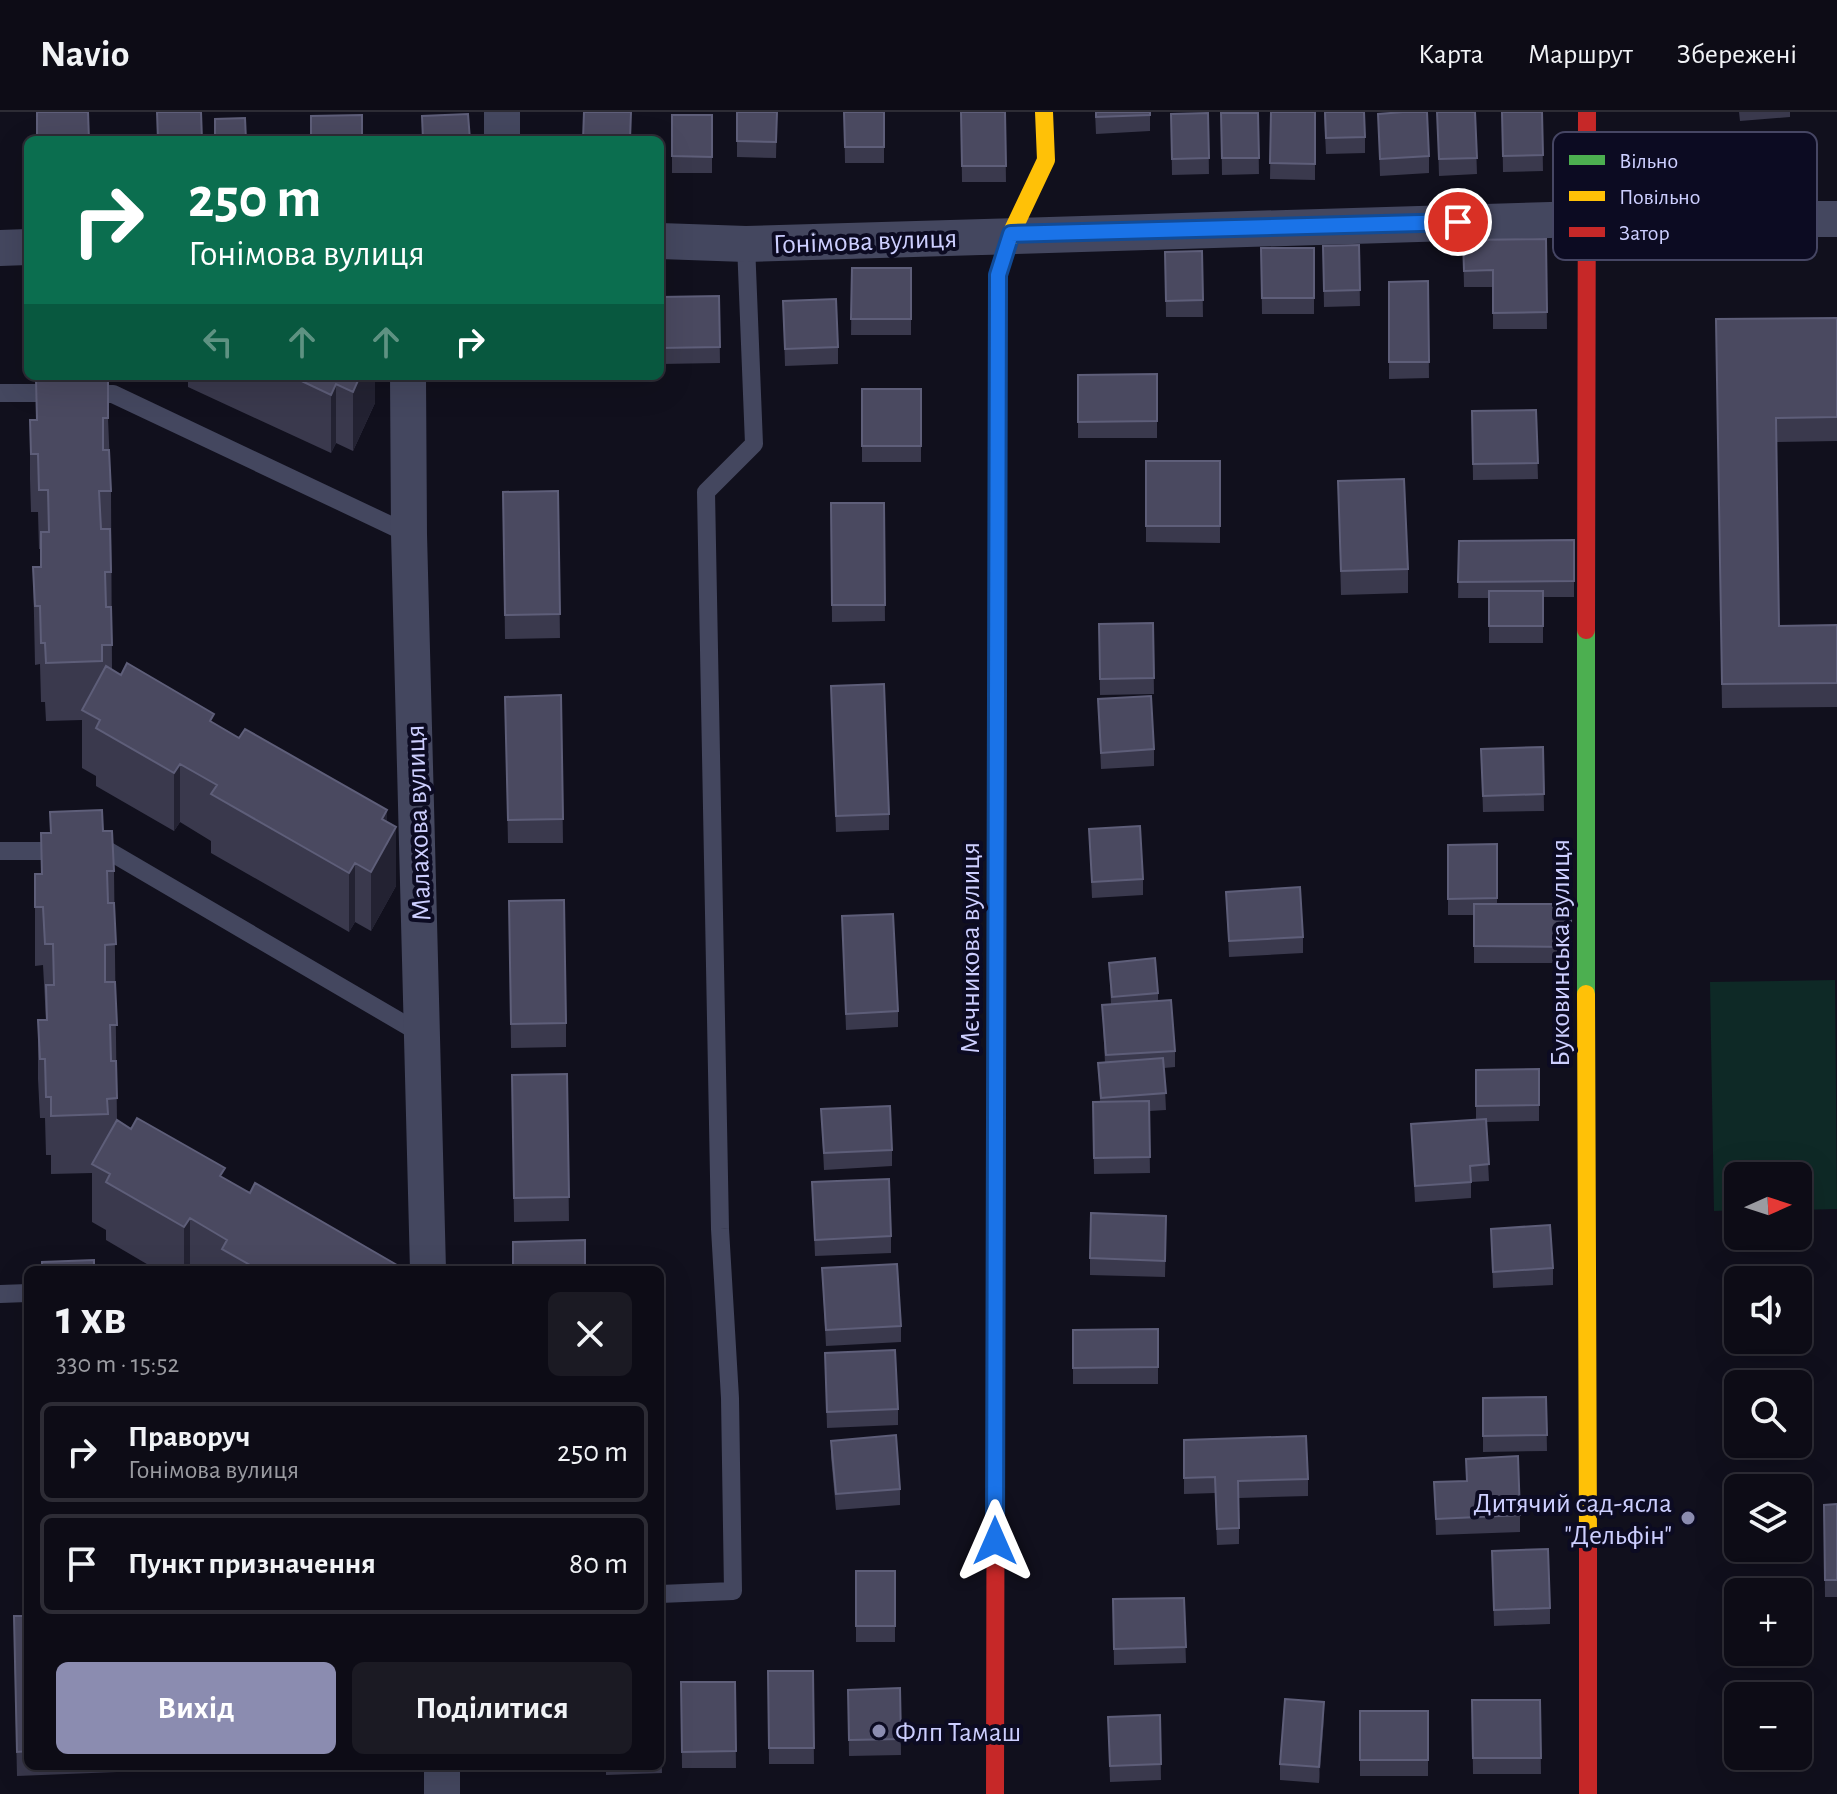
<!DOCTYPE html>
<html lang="uk">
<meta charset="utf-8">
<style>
:root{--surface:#0d0c16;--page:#1b1a23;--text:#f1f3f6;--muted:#9a9ba1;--line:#2d2c35;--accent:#8b8cb0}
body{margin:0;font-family:"Alegreya Sans",sans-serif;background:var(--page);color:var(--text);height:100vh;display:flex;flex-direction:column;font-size:30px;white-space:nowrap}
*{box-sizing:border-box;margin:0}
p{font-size:26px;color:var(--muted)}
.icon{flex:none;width:44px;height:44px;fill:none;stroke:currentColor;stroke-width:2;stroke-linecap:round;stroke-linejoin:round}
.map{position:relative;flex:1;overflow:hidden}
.panel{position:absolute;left:24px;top:1154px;width:640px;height:504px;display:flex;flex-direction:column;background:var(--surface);border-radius:12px;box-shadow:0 8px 32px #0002,0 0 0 2px var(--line)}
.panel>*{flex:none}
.guide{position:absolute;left:24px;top:24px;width:640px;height:244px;border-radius:12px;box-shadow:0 8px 32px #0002,0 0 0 2px var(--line);background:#0b6e4f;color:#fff;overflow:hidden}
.needle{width:52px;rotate:87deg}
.fabs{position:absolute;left:1724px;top:1050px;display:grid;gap:16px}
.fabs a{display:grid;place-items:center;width:88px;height:88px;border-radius:12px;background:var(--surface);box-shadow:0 8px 32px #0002,0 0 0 2px var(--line);font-size:40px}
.pin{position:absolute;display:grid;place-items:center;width:68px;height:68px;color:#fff;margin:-34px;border:4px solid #fff;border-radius:50%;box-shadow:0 2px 8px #0007}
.me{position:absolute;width:88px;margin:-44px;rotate:0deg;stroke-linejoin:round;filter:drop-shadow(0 0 6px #0008)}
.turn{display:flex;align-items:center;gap:28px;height:168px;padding:0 32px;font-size:36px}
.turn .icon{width:104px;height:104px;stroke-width:2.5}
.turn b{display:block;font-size:56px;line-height:68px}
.lanes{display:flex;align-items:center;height:76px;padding:0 32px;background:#0003;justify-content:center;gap:40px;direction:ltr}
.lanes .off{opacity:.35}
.round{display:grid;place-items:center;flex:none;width:84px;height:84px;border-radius:12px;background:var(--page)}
.head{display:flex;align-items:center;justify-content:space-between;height:136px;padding:0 32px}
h1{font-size:48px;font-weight:700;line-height:60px}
.button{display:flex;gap:16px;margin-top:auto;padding:16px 32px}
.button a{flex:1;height:92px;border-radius:12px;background:var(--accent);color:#fff;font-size:32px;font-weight:700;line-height:92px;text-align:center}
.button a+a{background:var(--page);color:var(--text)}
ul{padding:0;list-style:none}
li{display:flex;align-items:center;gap:24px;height:100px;margin:0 16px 12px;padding:0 16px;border:4px solid var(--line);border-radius:12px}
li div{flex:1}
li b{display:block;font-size:30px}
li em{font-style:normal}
header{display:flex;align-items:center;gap:48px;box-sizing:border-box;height:112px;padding:0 40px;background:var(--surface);border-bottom:2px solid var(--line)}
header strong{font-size:38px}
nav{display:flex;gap:44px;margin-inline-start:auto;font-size:28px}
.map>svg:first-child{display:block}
.green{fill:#0e2926}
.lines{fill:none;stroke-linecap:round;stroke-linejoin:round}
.lane{stroke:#44475f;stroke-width:18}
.street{stroke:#44475f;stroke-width:36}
.fast{stroke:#4caf50;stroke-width:18}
.slow{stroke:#ffc107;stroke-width:18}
.jam{stroke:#c62828;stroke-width:18}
.wall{fill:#3a394d}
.shaded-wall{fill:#232232}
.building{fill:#4a4960;stroke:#5e5e79;stroke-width:2}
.route-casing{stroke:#114b97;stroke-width:20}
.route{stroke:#1a73e8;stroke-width:14}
.poi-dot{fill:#8b8cb0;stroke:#0c0b22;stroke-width:3}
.labels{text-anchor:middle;stroke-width:8;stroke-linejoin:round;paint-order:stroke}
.street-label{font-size:28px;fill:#cdcfff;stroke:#0c0b22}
.poi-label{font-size:28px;fill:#cdcfff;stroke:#0c0b22;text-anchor:end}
.key{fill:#0c0b22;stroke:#464664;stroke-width:2}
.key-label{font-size:22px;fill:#cdcfff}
</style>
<header>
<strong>Navio</strong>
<nav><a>Карта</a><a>Маршрут</a><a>Збережені</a></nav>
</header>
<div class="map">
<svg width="1837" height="1682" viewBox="0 0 1837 1682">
<rect width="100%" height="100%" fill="#11101d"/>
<path class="green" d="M1835 868 1837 1097 1798 1098V1064H1738V1098L1714 1099 1710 870Z"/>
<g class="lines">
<path class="lane" d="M0 281H57
M83 282H113L409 422
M91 738H107L423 923
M0 739H65
M0 1182 28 1181
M660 1482 733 1479 730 1286 720 1117 706 380 754 332 746 132"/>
<path class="street" d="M502 28V0
M660 129 746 132 1585 107H1837
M0 136 28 135
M408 264 409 422 428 1158
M442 1654V1682"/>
<path class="fast" d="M1586 518V882
M996 1135 997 770"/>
<path class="slow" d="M998 280V163L1011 122 1046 48 1044 0
M1586 882 1588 1429"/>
<path class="jam" d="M1586 518 1587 0
M997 770 998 280
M1588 1429V1682
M995 1682 996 1135"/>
</g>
<path class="wall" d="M737 0H777L776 46 737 45Z
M844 0H884V51H845Z
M961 0H1005L1006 70H962Z
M1095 0H1150V19L1096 22Z
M1271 0H1315V68L1270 67Z
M1324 0 1365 25V41L1326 42Z
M1437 0H1475L1477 62 1439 64Z
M1502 0H1542L1543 59 1503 60Z
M1739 0H1790V5L1740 9Z
M1208 1 1209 62 1172 63 1171 2Z
M1221 1H1258L1259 62 1222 63Z
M1378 2 1429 44V61L1380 64Z
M672 3H712V61H672Z
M1546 127 1547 217H1493V175H1464L1463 128Z
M1359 133 1360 194 1324 195 1323 134Z
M1261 136H1314V202H1262Z
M1202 139 1203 205H1166L1165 140Z
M852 156H911V223H851Z
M1428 169 1429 266 1389 267V170Z
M719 184 720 251 660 252V185Z
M783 189 838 235V252L785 254Z
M1837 206V329L1776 330 1779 514 1837 513V595L1722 596 1716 207Z
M1157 262V326H1078V263Z
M45 264H98L108 306 111 379 112 558 214 612 387 710 396 774 371 819 355 810 349 820 211 741V729L180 710 174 719 96 674V664L82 656V608L46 609 45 590H41L40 552 35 553 33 455H41V437H39L38 400H31L30 367V308H36V268L45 267Z
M188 264H375V291L353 339 336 331 331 341 188 275Z
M862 277H921V350H862Z
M1536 298 1538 367 1473 368 1472 299Z
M1146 349H1220V431L1146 430Z
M1338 369 1408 457V481L1341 483Z
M558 379 560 526 505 527 503 380Z
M831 391H884L885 509 832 510Z
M1574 428V485H1543V531H1489V486H1458L1459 429Z
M1153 511 1154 582 1100 583 1099 512Z
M831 574 889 702V718L836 720Z
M561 583 563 731H508L505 585Z
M1098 587 1154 637V654L1101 657Z
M1543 635 1544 699 1483 700 1481 637Z
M1089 717 1143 767V783L1092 786Z
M103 719 114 759 117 1009 250 1081 397 1158H157L106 1128V1118L92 1110V1061L51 1062V1043H46L45 1006H40L38 967V908H46L43 853 35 854V762H41V721Z
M1497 732V792H1571V851H1474V803H1448V733Z
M1226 780 1303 825V841L1229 845Z
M509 789 566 911V935L511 936Z
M842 804 898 899V915L846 918Z
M1109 851 1158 881V889L1175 939V955L1164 956 1166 998 1149 999 1150 1061 1094 1062 1093 990H1100L1098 951H1105L1102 893 1111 892Z
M1539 957V1009L1486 1010 1489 1069 1471 1070V1086L1415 1090 1411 1012 1476 1008V958Z
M567 962 569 1109 514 1110 512 963Z
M821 997 892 1038V1054L824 1058Z
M812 1070 891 1124V1141L815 1144Z
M1491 1117 1553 1156V1173L1493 1176Z
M1166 1120 1165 1165 1090 1163V1146Z
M822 1156 901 1214V1230L826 1234Z
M26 1212H28V1304H27Z
M1158 1217V1272H1073V1218Z
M825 1241 898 1297V1313L827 1316Z
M1546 1285 1547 1339 1483 1340V1286Z
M1184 1328 1308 1367V1384L1239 1386V1432L1217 1433 1215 1381 1184 1382Z
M831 1329 900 1377V1393L836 1398 831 1345Z
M1466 1369 1520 1403V1420L1436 1423 1434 1370Z
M1837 1392V1485H1825L1824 1393Z
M1492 1439 1550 1496V1512L1494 1514Z
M856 1459H895V1530H856Z
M1184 1486 1186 1551 1114 1553 1113 1487Z
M28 1504V1654H117V1660L17 1664 14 1528Z
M768 1559H813L814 1652H769Z
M681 1570H735L736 1656H682Z
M900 1576 901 1643 849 1644 848 1578Z
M660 1584 662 1661 606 1663V1654H660Z
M1472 1588H1540L1541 1662H1473Z
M1360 1599H1428V1664H1360Z
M1160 1603 1161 1668 1110 1670 1108 1605Z
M1324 1606 1319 1671 1280 1668V1652Z
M523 1654H574V1659L524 1660Z"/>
<path class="shaded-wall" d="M359 264H375V291L353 339V280Z
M336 272V331L331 341V283Z
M180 652V710L174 719V661Z
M387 698V733L396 715V774L371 819V760L382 707Z
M355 751V810L349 820V761Z
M190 1106V1158H184V1115Z
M1324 1590V1606L1319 1671V1655Z"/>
<path class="building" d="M37 0H88L89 28H37Z
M157 0H201L202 28H158Z
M584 0H631L630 28H583Z
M737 0H777L776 30 737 29Z
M844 0H884V35H845Z
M961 0H1005L1006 54H962Z
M1096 0H1150V3L1096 5Z
M1271 0H1315V52L1270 51Z
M1325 0H1364L1365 25 1326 26Z
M1403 0H1427L1429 44 1380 47 1378 2Z
M1437 0H1475L1477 46 1439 47Z
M1502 0H1542L1543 43 1503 44Z
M1208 1 1209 46 1172 47 1171 2Z
M1221 1H1258L1259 46H1222Z
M468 2 470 28H423L422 4Z
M362 3V28H311V4Z
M672 3H712V45L672 44Z
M245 6 246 28H215V7Z
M1546 127 1547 200 1493 201V158L1464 159 1463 128Z
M1359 133 1360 178 1324 179 1323 134Z
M1261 136H1314V186H1262Z
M1202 139 1203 188 1166 189 1165 140Z
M852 156H911V207H851Z
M1428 169 1429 250H1389V170Z
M719 184 720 235 660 236V185Z
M836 187 838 235 785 237 783 189Z
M1837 206V305L1776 306 1779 514 1837 513V571L1722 572 1716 207Z
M1157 262V309L1078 310V263Z
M46 264H98V266L108 265V306H103V338H109L111 379H99L101 417H110L111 460H105L106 495H111L112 533H102V549L46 551 45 531H41L40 494H35L33 455H41V420H49L48 378H39L38 342H31L30 308H37L36 268 46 267Z
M291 264H360L353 280 336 272 331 283Z
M862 277H921V334H862Z
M1536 298 1538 351 1473 352 1472 299Z
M1146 349H1220V414H1146Z
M1404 367 1408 457 1341 459 1338 369Z
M558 379 560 502 505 503 503 380Z
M831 391H884L885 493H832Z
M1574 428V469L1458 470 1459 429Z
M1489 479H1543V514H1489Z
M1153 511 1154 566 1100 567 1099 512Z
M127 551 214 602 210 609 239 626 245 617 387 698 382 707 396 715 371 760 355 751 349 761 211 682 217 673 180 652 174 661 96 616 100 608 82 598 106 554 121 563Z
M884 572 889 702 836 704 831 574Z
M561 583 563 707 508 708 505 585Z
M1151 584 1154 637 1101 641 1098 587Z
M1543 635 1544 682 1483 684 1481 637Z
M102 698 103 719H112L114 759H107L108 791H114L116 832 105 833V870H115L117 913H110L111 949H116L117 986 107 987 108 1002 51 1004V985H46L45 947H40L38 908H47L46 873H54L53 832H45L43 795H35V762H42L41 721H51L50 700Z
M1140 714 1143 767 1092 770 1089 717Z
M1497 732V786L1448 787V733Z
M1300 775 1303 825 1229 829 1226 780Z
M564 788 566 911 511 912 509 789Z
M1474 792H1571V835L1474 834Z
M893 802 898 899 846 902 842 804Z
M1155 846 1158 881 1112 885 1109 851Z
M1171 888 1175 939 1106 943 1102 893Z
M1163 946 1166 981 1101 986 1098 951Z
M1539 957V993L1476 994V958Z
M567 962 569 1085 514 1086 512 963Z
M1149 989 1150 1045 1094 1046 1093 990Z
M890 994 892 1038 824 1041 821 997Z
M137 1006 225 1056 220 1064 250 1081 255 1071 397 1153 394 1158H259L222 1137 227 1128 190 1106 184 1115 106 1070 110 1062 92 1052 117 1008 131 1017Z
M1486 1007 1489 1052 1470 1054 1471 1070 1415 1074 1411 1012Z
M889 1067 891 1124 815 1128 812 1070Z
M1091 1101 1166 1104 1165 1149 1090 1146Z
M1550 1113 1553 1156 1493 1160 1491 1117Z
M585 1128V1158H513V1130Z
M94 1148V1158H42V1150Z
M897 1152 901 1214 826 1218 822 1156Z
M26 1212H28V1245H27Z
M1158 1217V1255L1073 1256V1218Z
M895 1238 898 1297 827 1300 825 1241Z
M1546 1285 1547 1323 1483 1324V1286Z
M896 1323 900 1377 836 1382 831 1329Z
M1306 1324 1308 1367 1238 1369 1239 1416 1217 1417 1215 1365 1184 1366V1328Z
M1518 1344 1520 1403 1436 1407 1434 1370 1467 1369 1466 1347Z
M1837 1392V1468H1825L1824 1393Z
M1548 1437 1550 1496 1494 1498 1492 1439Z
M856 1459H895V1514H856Z
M1184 1486 1186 1535 1114 1537 1113 1487Z
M14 1504H28V1639L17 1640Z
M768 1559H813L814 1636H769Z
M681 1570H735L736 1639 682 1640Z
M900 1576 901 1627 849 1628 848 1578Z
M660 1584 662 1645H660Z
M1285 1587 1324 1590 1319 1655 1280 1652Z
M1472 1588H1540L1541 1646H1473Z
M1360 1599H1428V1648H1360Z
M1160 1603 1161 1652 1110 1654 1108 1605Z"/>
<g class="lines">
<g class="route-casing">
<path id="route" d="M995 1429 998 163 1011 122 1458 110"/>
</g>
<use href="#route" class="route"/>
</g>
<g class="poi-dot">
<circle cx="1688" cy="1406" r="8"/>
<circle cx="879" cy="1619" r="8"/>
</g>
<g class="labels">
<g class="street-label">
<text transform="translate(865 128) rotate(-2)" y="10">Гонімова вулиця</text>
<text transform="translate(417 711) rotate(-92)" y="10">Малахова вулиця</text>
<text transform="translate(969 836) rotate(-90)" y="10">Мєчникова вулиця</text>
<text transform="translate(1559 841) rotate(-90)" y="10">Буковинська вулиця</text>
</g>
<g class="poi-label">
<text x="1672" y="1400">Дитячий сад-ясла<tspan x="1672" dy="32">"Дельфін"</tspan></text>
<text x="895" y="1629" text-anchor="start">Флп Тамаш</text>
</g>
</g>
<rect x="1553" y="20" width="264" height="128" rx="12" class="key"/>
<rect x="1569" y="43" width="36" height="10" fill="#4caf50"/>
<rect x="1569" y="79" width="36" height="10" fill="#ffc107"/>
<rect x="1569" y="115" width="36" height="10" fill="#c62828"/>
<g class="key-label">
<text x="1619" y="56">Вільно</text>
<text x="1619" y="92">Повільно</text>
<text x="1619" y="128">Затор</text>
</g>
</svg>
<div class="fabs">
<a><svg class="needle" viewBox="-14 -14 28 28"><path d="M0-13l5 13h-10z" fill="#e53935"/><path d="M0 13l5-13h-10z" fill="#9a9ba1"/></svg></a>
<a><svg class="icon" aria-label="sound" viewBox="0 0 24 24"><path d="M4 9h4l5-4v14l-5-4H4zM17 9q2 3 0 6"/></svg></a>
<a><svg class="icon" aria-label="search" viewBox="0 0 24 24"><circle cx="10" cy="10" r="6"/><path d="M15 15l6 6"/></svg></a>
<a><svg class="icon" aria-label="layers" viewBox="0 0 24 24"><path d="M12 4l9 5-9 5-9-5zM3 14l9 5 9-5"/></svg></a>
<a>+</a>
<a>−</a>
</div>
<div class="pin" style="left:1458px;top:110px;background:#d93025"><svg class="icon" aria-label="arrive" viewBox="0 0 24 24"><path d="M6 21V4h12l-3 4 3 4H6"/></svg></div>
<svg class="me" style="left:995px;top:1429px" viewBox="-20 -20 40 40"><path d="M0-17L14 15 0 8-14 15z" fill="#1a73e8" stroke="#fff" stroke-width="4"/></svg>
<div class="guide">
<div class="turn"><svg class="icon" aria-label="right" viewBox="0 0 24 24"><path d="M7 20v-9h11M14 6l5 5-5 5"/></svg><div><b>250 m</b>Гонімова вулиця</div></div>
<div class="lanes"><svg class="icon off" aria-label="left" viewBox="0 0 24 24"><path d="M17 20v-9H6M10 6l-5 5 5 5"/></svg><svg class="icon off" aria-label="ahead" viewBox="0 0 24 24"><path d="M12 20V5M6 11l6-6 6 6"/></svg><svg class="icon off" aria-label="ahead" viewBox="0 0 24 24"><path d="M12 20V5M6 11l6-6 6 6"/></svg><svg class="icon" aria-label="right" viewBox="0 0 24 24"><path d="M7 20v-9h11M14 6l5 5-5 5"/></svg></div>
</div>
<section class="panel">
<div class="head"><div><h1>1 хв</h1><p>330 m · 15:52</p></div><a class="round"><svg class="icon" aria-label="close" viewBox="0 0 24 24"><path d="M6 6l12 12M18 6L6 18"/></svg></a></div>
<ul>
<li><svg class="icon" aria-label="right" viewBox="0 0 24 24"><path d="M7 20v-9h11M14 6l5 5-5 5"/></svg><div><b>Праворуч</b><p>Гонімова вулиця</p></div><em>250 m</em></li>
<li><svg class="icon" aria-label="arrive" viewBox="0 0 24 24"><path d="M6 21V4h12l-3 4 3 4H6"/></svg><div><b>Пункт призначення</b></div><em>80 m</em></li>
</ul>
<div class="button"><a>Вихід</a><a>Поділитися</a></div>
</section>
</div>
